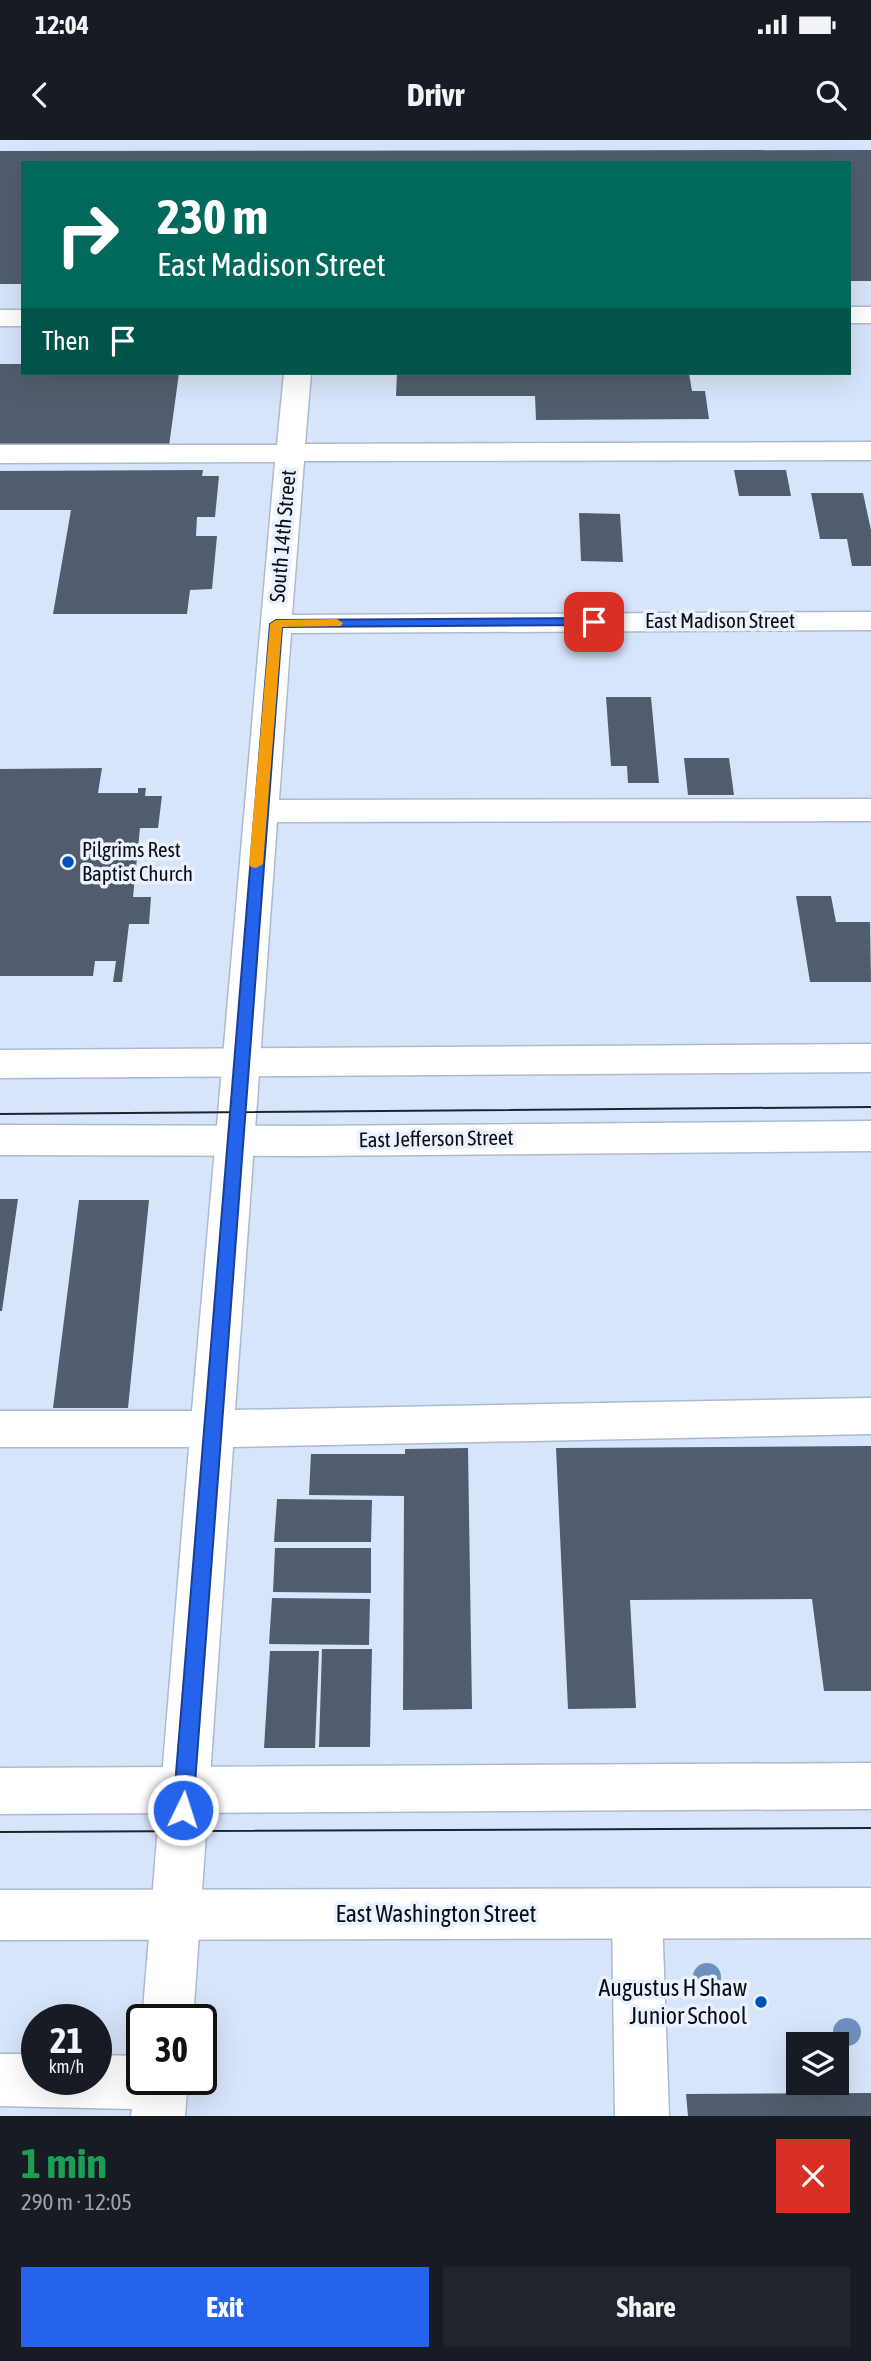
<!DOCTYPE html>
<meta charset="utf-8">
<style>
:root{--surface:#171b24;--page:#20242c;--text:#f1f3f6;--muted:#9ea1a6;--accent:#2563eb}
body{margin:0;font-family:"Asap Condensed",sans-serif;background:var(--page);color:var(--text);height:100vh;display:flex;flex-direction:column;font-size:26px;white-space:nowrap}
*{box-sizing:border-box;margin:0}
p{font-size:23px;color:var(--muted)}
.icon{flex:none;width:38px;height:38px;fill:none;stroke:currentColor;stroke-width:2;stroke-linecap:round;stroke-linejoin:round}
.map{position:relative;height:1976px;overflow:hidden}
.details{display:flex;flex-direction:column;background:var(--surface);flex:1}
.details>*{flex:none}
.banner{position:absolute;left:21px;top:21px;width:830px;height:214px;border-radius:0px;box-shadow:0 7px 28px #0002;background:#00695c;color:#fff;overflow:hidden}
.buttons{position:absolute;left:786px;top:1892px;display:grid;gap:14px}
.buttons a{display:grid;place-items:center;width:63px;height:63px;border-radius:0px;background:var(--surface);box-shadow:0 7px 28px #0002;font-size:35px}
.speed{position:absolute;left:21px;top:1864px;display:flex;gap:14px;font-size:35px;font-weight:700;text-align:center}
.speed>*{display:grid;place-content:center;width:91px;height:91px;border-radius:50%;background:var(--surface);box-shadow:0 7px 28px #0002;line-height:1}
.speed small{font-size:18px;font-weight:400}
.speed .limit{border:4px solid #111;border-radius:10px;background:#fff;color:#111}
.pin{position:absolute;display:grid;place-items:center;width:60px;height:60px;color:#fff;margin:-30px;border-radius:14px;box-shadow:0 4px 10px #0006}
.me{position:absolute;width:77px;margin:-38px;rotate:4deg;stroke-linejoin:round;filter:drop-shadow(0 0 5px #0008)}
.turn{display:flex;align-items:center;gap:24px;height:147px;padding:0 21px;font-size:32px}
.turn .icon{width:91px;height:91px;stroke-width:2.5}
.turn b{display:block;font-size:49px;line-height:60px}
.then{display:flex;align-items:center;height:66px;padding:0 21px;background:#0003;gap:14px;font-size:26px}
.round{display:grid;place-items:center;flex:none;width:74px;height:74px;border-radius:0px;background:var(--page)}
.overview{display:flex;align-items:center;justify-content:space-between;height:119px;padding:0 21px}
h1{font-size:42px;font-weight:700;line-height:52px;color:#1e9e55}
.button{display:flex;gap:14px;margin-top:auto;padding:14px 21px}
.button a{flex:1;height:80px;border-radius:0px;background:var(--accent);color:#fff;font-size:28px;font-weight:700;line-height:80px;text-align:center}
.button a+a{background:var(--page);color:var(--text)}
.status{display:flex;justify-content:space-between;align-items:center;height:49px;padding:0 35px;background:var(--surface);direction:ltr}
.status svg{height:19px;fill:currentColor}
header{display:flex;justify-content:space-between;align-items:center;height:91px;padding:0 21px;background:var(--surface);font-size:32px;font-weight:700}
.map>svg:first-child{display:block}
.building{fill:#515d6e}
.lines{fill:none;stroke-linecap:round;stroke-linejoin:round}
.minor-casing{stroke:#adbace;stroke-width:3}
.major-casing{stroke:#adbace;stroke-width:3}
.minor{fill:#fff;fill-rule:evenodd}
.major{fill:#fff;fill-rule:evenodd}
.tram{stroke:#1e232c;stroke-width:2}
.tree{fill:#6e8fc1}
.route{fill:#2563eb;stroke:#184099;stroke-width:2}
.slow{fill:#f59e0b}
.poi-dot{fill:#0050b9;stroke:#e9f2fe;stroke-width:2.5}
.labels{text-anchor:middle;stroke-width:7;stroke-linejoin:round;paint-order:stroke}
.street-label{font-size:21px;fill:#090d14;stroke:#e9f2fe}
.poi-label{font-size:21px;fill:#090d14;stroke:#e9f2fe;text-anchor:start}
.near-street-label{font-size:24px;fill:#090d14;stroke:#e9f2fe}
.near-poi-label{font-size:24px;fill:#090d14;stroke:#e9f2fe;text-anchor:end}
</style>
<div class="status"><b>12:04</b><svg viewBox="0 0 49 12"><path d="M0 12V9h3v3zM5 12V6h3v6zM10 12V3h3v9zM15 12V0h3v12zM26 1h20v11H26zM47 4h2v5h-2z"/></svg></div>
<header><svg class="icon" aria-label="back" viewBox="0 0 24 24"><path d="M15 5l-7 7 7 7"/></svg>Drivr<svg class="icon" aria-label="search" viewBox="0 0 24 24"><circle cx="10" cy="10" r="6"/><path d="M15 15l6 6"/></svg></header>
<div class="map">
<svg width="871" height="1976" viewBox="0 0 871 1976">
<rect width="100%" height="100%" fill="#d7e5fa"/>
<path class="building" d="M871 10V141H849V23H23V144H0V11Z
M0 224H23V233H179L169 306 0 307Z
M397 233H689L692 251H705L709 279 536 280 535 256H396Z
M203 330 202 336H219L215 377H197L196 396H217L212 449 190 450 187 474H53L71 370H0V331Z
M734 330H786L791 356H739Z
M811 353H863L871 390V426H852L847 399H820Z
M579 373 620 374 623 422 581 421Z
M606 557H651L659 643H628L627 626H611Z
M684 618H729L734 655H688Z
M102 628 98 653H138V648H146L145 656H162L158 688H140L133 757H151L149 784H129L122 842H113L116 821H95L93 836H0V629Z
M796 756H831L836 782H870L871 842H810Z
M0 1059H18L2 1171H0Z
M79 1060H149L128 1268H53Z
M871 1306V1551H824L812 1459 630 1460 636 1568 568 1569 556 1308Z
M468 1308 472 1569 403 1570 404 1356 309 1355 311 1314H405V1309Z
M277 1359 372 1360 371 1402H274Z
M275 1408H371V1453L273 1452Z
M272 1458 370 1459 369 1505 269 1504Z
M322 1509H372L370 1607H319Z
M270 1511H319L315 1608H264Z
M871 1953V1976H688L686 1954Z"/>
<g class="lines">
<g class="minor-casing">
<path id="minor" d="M849 167H871V183H849Z
M0 170H23V186H0Z
M284 233H311L305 304 871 302V320L304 321 292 475 871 472V490L291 493 279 660 871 659V681L277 682 235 1270 871 1258V1294L233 1307 193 1880 142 1882 189 1307H0V1271H192L275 322 0 323V305H277Z
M637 1749 655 1757 662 1774 669 1976H615L612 1774 619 1757Z
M0 1914H37V1939H96V1915L142 1916V1939H188L185 1976H131L132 1969 0 1966Z"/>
</g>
<g class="major-casing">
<path id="major" d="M871 904V932L0 938V910Z
M871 981V1011L305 1016 0 1015V985L305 986Z
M871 1623V1669L0 1674V1628Z
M871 1748V1798L0 1800V1750Z"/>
</g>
<use href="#minor" class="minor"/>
<use href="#major" class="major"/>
<path class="tram" d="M0 974 871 967
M0 1692 871 1688"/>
</g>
<g class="tree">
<circle cx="707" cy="1837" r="14"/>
<circle cx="847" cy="1892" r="14"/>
</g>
<path class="route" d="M594 478 598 479V485L282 487 193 1670 190 1677 183 1680 176 1677 173 1670 270 484 276 480Z"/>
<path class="slow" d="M337 479 343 483 341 486 282 487 263 724 256 728 251 727 249 724 270 484 276 480Z"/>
<g class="poi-dot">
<circle cx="68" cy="722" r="7"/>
<circle cx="761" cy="1862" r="7"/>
</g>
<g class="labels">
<g class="street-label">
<text transform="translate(283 396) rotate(-85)" y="7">South 14th Street</text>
<text x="720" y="488">East Madison Street</text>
<text transform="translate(436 999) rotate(-1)" y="7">East Jefferson Street</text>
</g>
<g class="poi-label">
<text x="82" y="717">Pilgrims Rest<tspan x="82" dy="24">Baptist Church</tspan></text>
</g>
<g class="near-street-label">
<text x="436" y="1782">East Washington Street</text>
</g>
<g class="near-poi-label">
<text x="747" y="1856">Augustus H Shaw<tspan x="747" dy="28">Junior School</tspan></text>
</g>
</g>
</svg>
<div class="buttons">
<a><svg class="icon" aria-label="layers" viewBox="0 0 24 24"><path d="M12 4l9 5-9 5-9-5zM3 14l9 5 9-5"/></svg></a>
</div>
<div class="speed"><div>21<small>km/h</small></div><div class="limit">30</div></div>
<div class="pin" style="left:594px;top:482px;background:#d93025"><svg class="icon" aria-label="arrive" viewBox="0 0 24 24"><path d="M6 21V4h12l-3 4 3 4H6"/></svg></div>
<svg class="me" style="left:183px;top:1670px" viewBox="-20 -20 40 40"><circle r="17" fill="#2563eb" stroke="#fff" stroke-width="3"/><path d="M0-11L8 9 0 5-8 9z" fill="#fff"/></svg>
<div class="banner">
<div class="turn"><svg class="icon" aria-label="right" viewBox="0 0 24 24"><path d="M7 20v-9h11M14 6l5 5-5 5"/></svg><div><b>230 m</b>East Madison Street</div></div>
<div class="then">Then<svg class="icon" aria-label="arrive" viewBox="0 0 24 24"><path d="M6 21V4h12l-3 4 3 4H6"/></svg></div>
</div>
</div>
<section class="details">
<div class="overview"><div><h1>1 min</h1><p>290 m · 12:05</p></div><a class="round" style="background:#d93025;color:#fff"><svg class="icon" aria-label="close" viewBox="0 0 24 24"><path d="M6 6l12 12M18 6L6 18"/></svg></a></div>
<div class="button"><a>Exit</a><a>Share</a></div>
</section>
